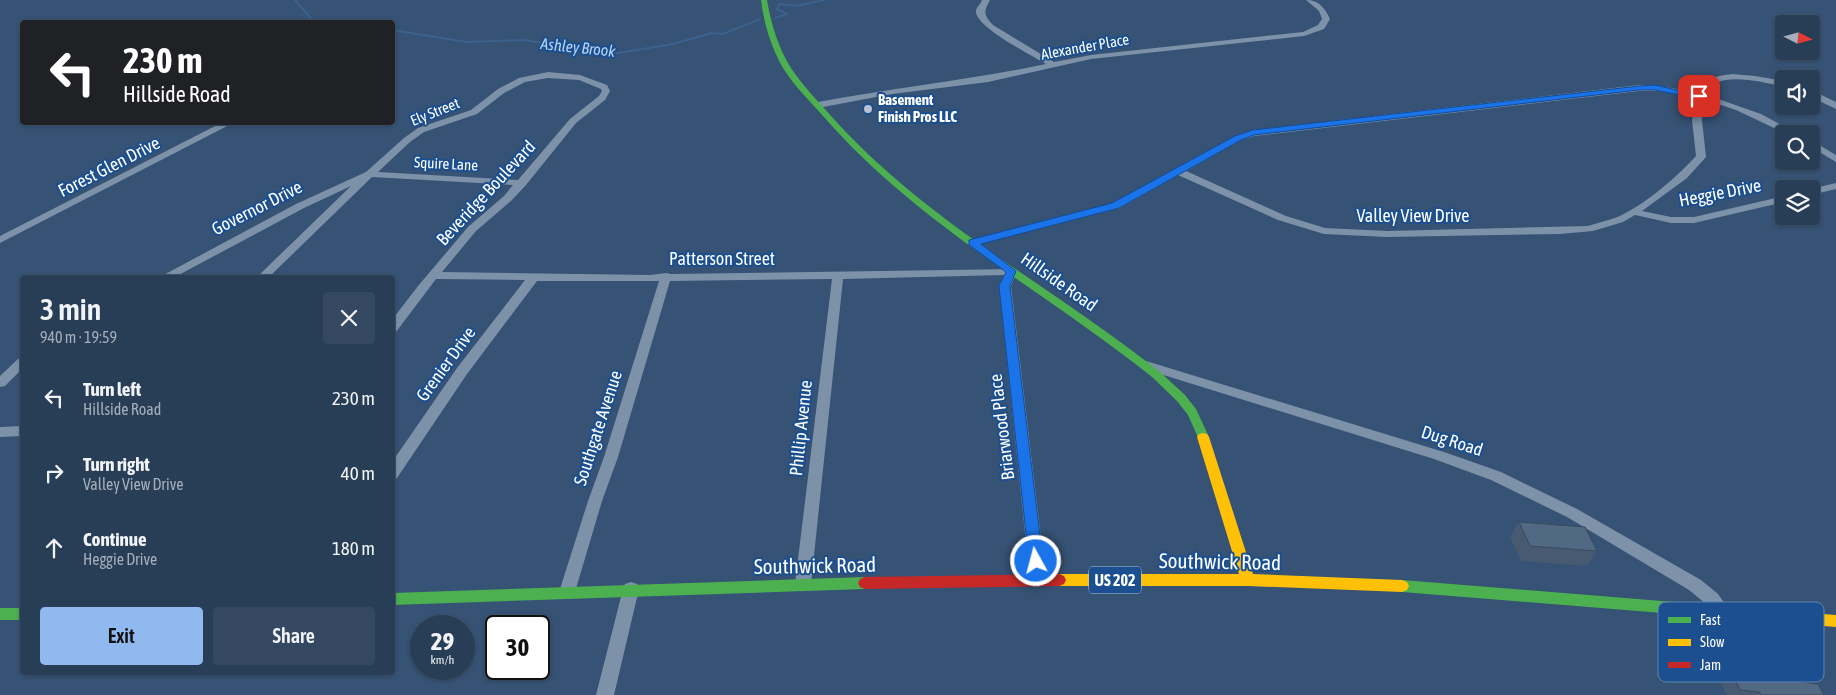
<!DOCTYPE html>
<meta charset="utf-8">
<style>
:root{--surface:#283e57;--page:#344961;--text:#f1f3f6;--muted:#a5aeba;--line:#44576d;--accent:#90b9f0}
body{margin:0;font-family:"Asap Condensed",sans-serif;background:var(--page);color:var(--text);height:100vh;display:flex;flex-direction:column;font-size:19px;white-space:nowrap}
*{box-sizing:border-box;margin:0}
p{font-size:16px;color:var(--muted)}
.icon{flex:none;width:28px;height:28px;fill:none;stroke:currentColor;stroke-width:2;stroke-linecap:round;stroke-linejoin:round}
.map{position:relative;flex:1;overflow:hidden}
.side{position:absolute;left:20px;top:275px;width:375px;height:400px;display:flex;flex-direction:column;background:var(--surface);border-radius:5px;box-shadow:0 1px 4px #0004,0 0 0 1px var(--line)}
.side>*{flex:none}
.banner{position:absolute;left:20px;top:20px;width:375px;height:105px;border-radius:5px;box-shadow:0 1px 4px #0004,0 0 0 1px var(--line);background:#202124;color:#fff;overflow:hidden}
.needle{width:32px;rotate:96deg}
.fabs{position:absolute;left:1775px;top:15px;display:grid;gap:10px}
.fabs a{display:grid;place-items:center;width:45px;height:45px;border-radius:5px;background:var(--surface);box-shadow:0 1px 4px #0004,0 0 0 1px var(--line);font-size:25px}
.speed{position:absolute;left:410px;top:615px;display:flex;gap:10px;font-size:25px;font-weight:700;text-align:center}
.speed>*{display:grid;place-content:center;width:65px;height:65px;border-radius:50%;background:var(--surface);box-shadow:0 1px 4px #0004,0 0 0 1px var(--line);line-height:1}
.speed small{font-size:12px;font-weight:400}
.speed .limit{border:2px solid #111;border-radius:8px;background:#fff;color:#111}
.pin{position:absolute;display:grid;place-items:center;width:42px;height:42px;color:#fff;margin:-21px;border-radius:10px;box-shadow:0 2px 8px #0006}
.me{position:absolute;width:55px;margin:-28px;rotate:353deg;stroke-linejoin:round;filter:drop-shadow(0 0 4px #0008)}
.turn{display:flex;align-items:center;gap:18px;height:105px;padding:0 20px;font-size:22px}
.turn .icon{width:65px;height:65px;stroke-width:2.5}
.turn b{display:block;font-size:35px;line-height:42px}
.round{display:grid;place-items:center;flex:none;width:52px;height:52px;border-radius:5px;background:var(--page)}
.summary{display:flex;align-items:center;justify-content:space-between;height:85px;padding:0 20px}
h1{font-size:30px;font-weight:600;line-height:38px}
.primary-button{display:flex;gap:10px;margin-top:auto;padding:10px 20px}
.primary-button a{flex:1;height:58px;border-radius:5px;background:var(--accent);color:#111;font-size:20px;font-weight:600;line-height:58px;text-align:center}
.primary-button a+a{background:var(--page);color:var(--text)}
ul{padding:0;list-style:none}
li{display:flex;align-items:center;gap:15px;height:75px;padding:0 20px}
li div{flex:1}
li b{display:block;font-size:19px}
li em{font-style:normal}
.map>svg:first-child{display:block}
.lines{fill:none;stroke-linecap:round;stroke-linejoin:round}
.stream{stroke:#3b618d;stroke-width:2}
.street{fill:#7d92a8;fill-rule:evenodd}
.fast{fill:#4caf50;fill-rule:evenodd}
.slow{fill:#ffc107;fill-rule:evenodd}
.jam{fill:#c62828;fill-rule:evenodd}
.wall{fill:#475a72}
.building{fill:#526984;stroke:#394a5c}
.route{fill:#1a73e8;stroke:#114b97}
.poi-dot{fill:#b9c2ce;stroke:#1b4f8f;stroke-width:2}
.labels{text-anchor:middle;stroke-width:4;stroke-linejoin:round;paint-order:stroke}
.far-street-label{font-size:15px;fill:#fff;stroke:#1b4f8f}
.far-poi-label{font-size:15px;font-weight:bold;fill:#fff;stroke:#1b4f8f;text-anchor:start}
.far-water-label{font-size:16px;font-style:italic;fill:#b5d3f5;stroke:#1b4f8f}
.shield{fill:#1b4f8f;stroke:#bbcadd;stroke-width:1}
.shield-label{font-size:16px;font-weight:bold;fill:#fff}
.street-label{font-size:18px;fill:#fff;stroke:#1b4f8f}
.near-street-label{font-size:21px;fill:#fff;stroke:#1b4f8f}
.key{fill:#1b4f8f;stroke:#5f84b1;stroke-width:1}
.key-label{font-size:14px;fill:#fff}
</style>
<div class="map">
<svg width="1836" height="695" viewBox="0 0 1836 695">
<rect width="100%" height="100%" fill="#365274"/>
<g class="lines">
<path class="stream" d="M295 0 314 22
M775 18 787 14 777 9 780 4 797 6 824 0
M392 30 467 42 524 40 612 54 673 44 712 33 723 34 760 19"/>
<path class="street" d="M982 0H990C983 12 984 15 993 25L1054 62 1091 55 1303 32 1318 25 1322 19 1319 11 1306 0C1319 0 1325 8 1330 19L1324 29 1304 36 1091 59 988 82 892 94 818 108 814 105 818 102C894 88 970 80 1046 64 1033 56 973 26 976 10 977 7 981 3 982 0Z
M548 72 580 75 607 85 610 91 605 100 576 123 526 185 512 200 476 231 442 272 650 275 666 273 671 274 1015 269 1017 271 1011 286 1046 580 1044 585 1038 587 1032 585 1030 580 999 286 1004 275 843 279 811 584 809 589 803 591 797 589 795 584 832 279 670 281 618 457 602 501 575 592 573 597 567 599 561 597 559 592 588 501 604 457 659 281H537L467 374 397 478 392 479V462L457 368 525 280 436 279 396 332 392 333V320L418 286 468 227 504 196 513 185 372 177 268 278H256L351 186 304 208 173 278H158L296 204 366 172 404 138 418 128 471 110 498 89 519 78ZM548 78 579 80 601 89 602 91 599 96 570 119 518 180 378 172 410 142 424 132 477 114 504 93 525 82Z
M1732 74 1755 76 1784 81V87C1764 82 1715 69 1704 94L1761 114 1798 134H1787L1736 110 1703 99 1702 120 1706 157 1687 178 1642 211 1671 217H1694L1784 196V202L1694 223H1671L1635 215 1623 222 1593 231 1560 234 1387 237 1324 234 1278 220 1178 175 1120 208 973 245 968 242 969 240 1112 204 1235 136 1253 130 1639 85 1659 86 1696 92C1705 78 1716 76 1732 74ZM1639 91H1659L1695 97 1692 120 1696 156C1677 177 1641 208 1615 218 1606 221 1597 223 1588 226L1387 231 1325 228 1286 216 1186 171 1241 140 1254 136Z
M1811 90 1836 102V109L1811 97Z
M223 122H235L0 243V236Z
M1811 140 1836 155V162L1811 147Z
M1836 183V189L1811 195V189Z
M22 358V369L5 386 0 387V376L18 359Z
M1146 361 1444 452 1501 472 1577 509 1701 580 1718 594 1730 611 1728 616 1722 618 1716 616 1706 604 1689 590 1567 517 1491 480 1434 459 1141 368 1140 365Z
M22 426V436L0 437V427Z
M631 582 637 584 639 589 614 695H596L623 589 625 584Z"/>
<path class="fast" d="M761 0H767C771 24 778 47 791 68 802 85 818 101 832 117 925 221 1051 286 1160 372L1185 395 1196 409 1209 437 1207 440H1199L1188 415 1177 401 1152 377C1043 290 917 224 824 117 810 101 794 86 783 68 771 47 764 24 761 0Z
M865 577 870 579 872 583 870 587 865 589 392 605V593Z
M1402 580 1748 608 1753 610 1755 614 1753 618 1748 620 1402 592 1397 590 1395 586 1397 582Z
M0 608H22V620H0Z"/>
<path class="slow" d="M1203 433 1207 434 1209 437 1253 574 1402 580 1407 582 1409 586 1407 590 1402 592 1248 586H1059L1054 584 1052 580 1054 576 1059 574H1239L1197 437 1199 434Z
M1748 608 1836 615V627L1748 620 1743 618 1741 614 1743 610Z"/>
<path class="jam" d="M1059 574 1064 576 1066 580 1064 584 1059 586 865 589 860 587 858 583 860 579 865 577Z"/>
</g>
<path class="wall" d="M1519 522 1597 551 1587 566 1521 561 1510 537Z
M1729 666 1785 680 1824 695H1727L1718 678Z"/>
<path class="building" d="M1519 522 1585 527 1597 551 1530 546Z
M1729 666 1781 673 1785 680 1818 684 1824 695H1761L1759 692 1740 690Z"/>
<path class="route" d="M1655 85 1703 96 1699 99 1655 90H1639L1254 135 1241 140 1119 208 981 244 1016 271 1010 286 1043 561 1041 565 1036 566 1031 565 1029 561 999 286 1006 272 969 245V240L1112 203 1235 136 1253 130 1639 86Z"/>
<circle class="poi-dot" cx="868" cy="109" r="5"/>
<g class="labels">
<g class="far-street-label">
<text transform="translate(1085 47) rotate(-10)" y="5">Alexander Place</text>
<text transform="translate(435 112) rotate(-22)" y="5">Ely Street</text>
<text transform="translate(446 164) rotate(3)" y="5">Squire Lane</text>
</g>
<g class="far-poi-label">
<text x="878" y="105">Basement<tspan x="878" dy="17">Finish Pros LLC</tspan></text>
</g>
<g class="far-water-label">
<text transform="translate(578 47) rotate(6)" y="6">Ashley Brook</text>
</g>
<rect class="shield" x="1089" y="566.5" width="52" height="27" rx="4"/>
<g class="shield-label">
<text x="1115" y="586">US 202</text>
</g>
<g class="street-label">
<text transform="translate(109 167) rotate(-27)" y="6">Forest Glen Drive</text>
<text transform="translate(486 193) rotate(-47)" y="6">Beveridge Boulevard</text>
<text transform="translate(1720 193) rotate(-11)" y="6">Heggie Drive</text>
<text transform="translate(257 208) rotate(-27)" y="6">Governor Drive</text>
<text x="1413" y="222">Valley View Drive</text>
<text x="722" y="265">Patterson Street</text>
<text transform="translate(1059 282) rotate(35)" y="6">Hillside Road</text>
<text transform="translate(446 364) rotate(-54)" y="6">Grenier Drive</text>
<text transform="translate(1002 427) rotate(-97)" y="6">Briarwood Place</text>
<text transform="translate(598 428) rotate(-72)" y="6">Southgate Avenue</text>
<text transform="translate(801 428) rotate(-84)" y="6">Phillip Avenue</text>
<text transform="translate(1452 441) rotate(18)" y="6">Dug Road</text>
</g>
<g class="near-street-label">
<text transform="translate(1220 562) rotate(1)" y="7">Southwick Road</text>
<text transform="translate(815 566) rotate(-1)" y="7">Southwick Road</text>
</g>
</g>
<rect x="1658" y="602" width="166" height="80" rx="8" class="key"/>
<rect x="1668" y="617" width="23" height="6" fill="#4caf50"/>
<rect x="1668" y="639" width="23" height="7" fill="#ffc107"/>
<rect x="1668" y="662" width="23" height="6" fill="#c62828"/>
<g class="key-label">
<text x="1700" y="625">Fast</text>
<text x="1700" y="647">Slow</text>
<text x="1700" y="670">Jam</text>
</g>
</svg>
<div class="fabs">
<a><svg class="needle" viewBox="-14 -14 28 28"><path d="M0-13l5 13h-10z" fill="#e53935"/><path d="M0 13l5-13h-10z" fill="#a5aeba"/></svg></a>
<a><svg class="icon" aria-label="sound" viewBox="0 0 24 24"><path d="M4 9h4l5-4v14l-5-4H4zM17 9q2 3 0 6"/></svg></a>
<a><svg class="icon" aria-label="search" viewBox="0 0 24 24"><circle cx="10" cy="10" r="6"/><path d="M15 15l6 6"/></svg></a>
<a><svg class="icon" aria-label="layers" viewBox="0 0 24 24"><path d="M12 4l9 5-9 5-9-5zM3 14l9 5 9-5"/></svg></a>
</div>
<div class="speed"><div>29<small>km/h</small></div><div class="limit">30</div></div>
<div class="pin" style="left:1699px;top:96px;background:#d93025"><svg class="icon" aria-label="arrive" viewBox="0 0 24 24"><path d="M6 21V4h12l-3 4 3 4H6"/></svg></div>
<svg class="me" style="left:1036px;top:561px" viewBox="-20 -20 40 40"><circle r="17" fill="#1a73e8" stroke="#fff" stroke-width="3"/><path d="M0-11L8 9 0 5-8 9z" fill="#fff"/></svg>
<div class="banner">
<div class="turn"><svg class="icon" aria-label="left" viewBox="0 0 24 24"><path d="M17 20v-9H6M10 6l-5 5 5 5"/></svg><div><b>230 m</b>Hillside Road</div></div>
</div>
<section class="side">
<div class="summary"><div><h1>3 min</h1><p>940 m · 19:59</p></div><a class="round"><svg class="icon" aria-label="close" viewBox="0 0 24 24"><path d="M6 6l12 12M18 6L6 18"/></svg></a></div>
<ul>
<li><svg class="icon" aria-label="left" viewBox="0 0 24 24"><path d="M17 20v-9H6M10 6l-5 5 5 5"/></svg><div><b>Turn left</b><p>Hillside Road</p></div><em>230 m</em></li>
<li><svg class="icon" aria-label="right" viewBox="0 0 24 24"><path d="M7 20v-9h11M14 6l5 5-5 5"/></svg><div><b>Turn right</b><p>Valley View Drive</p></div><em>40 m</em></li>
<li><svg class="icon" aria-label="ahead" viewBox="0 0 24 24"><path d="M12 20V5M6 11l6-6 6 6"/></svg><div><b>Continue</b><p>Heggie Drive</p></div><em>180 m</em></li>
</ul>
<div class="primary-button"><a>Exit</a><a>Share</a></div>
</section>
</div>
